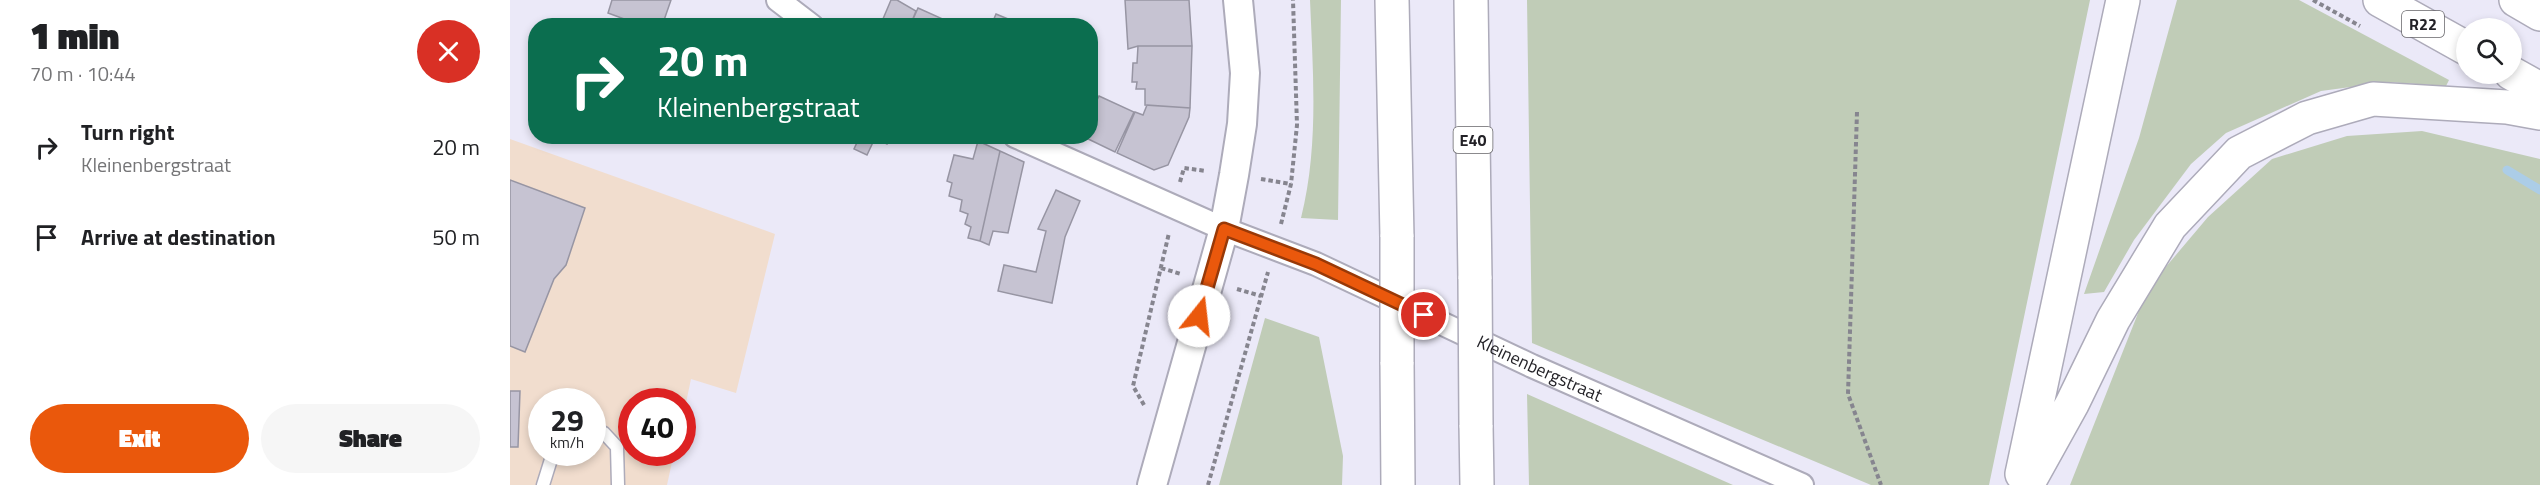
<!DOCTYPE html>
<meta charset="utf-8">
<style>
:root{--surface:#fff;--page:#f6f6f6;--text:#202124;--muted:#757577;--accent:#ea580c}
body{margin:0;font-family:"Titillium Web",sans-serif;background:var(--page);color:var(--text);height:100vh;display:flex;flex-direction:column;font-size:22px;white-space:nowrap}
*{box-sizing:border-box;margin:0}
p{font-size:20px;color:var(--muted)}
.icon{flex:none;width:33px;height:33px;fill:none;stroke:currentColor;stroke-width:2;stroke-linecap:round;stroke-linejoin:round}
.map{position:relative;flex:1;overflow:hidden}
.drawer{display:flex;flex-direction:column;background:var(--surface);width:510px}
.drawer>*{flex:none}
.guide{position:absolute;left:18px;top:18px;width:570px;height:126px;border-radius:24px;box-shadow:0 3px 9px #0003;background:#0b6e4f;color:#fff;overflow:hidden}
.controls{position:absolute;left:1946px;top:18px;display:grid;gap:12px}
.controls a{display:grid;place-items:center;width:66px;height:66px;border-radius:50%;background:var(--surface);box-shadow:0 3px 9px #0003;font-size:30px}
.speed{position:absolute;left:18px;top:388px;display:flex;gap:12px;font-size:30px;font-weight:700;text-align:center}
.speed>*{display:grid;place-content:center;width:78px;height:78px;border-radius:50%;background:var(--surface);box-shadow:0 3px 9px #0003;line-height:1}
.speed small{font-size:15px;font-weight:400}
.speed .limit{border:9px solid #d22;background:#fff;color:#111}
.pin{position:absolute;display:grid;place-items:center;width:51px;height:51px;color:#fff;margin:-26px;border:3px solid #fff;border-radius:50%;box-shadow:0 2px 6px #0007}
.me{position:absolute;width:66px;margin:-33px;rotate:16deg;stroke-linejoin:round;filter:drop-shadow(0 0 4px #0008)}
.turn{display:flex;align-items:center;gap:21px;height:126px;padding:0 30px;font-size:27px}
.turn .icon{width:78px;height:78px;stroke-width:2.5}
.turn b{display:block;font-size:42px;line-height:51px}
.round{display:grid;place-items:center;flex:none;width:63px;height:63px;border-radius:32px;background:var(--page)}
.head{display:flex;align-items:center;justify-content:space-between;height:102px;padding:0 30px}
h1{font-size:36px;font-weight:800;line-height:45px}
.cta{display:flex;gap:12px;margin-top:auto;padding:12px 30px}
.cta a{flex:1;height:69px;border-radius:36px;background:var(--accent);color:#fff;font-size:24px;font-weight:800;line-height:69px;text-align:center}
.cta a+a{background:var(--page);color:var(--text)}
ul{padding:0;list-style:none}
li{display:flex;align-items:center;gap:18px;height:90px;padding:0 30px}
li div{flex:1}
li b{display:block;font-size:22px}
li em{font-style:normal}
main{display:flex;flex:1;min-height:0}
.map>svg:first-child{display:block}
.education{fill:#f1ddce;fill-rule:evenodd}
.green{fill:#c0ccb7}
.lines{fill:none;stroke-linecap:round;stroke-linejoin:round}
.stream{stroke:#accde7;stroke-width:9}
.building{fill:#c6c3d2;stroke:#9795a3;stroke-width:1.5}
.service-casing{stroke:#adabba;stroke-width:15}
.minor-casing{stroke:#adabba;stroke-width:26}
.tertiary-casing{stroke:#adabba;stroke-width:32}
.trunk-casing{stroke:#adabba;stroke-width:36}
.motorway-casing{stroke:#adabba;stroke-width:36}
.path{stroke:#86858f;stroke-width:4;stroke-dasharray:4.5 3;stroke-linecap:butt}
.service{stroke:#fff;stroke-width:12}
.minor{stroke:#fff;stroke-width:22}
.tertiary{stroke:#fff;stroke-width:28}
.trunk{stroke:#fff;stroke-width:33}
.motorway{stroke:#fff;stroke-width:33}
.motorway-bridge-casing{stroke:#adabba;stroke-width:36;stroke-linecap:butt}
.motorway-bridge{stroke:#fff;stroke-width:33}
.route-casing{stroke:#983908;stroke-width:15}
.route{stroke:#ea580c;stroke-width:10}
.labels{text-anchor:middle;stroke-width:6;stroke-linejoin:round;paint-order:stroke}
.shield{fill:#fff;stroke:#656468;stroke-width:1.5}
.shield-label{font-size:16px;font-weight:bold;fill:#232227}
.street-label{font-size:18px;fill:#232227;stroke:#fff}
</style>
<main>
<section class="drawer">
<div class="head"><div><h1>1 min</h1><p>70 m · 10:44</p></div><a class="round" style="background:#d93025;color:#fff"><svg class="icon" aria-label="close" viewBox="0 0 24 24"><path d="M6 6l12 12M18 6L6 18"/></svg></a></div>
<ul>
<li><svg class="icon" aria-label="right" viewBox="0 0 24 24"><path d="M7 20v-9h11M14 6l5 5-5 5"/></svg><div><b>Turn right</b><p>Kleinenbergstraat</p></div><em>20 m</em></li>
<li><svg class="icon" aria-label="arrive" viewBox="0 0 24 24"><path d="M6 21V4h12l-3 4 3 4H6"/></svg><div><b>Arrive at destination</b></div><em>50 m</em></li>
</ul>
<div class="cta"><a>Exit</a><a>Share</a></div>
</section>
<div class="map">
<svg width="2030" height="485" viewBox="0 0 2030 485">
<rect width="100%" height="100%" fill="#ebe9f8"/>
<path class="education" d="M0 139 265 234 226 393 181 379 173 417 172 402H122V453H164L157 485H0ZM32 402H82V453H32Z"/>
<path class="green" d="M800 0H831L828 220 791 218C809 146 803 73 800 0Z
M1017 0H1580L1479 485H1361L1022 343Z
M1667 0H1789L1939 80 1936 86 1878 82 1811 91 1716 133 1681 164 1624 240 1594 292 1574 294 1629 138Z
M1912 131 2030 159V485H1560L1638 288 1698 217 1762 159 1837 136Z
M755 318 809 337 833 456 832 485H709Z
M1017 394 1223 485H1019Z"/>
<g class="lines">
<path class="stream" d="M1997 170 2030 190"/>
</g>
<path class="building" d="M102 0H161L152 26H133L98 13Z
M381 0H387L406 11 400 26H370Z
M615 0H679L682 46H628L618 49Z
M408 8 435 20 432 26H400Z
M486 14 498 19 495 26H481Z
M628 46H682L680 108 635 105V89H626L627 82H622L623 63H627Z
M589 96 624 112 605 152 572 136H580V114Z
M637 105 680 108 679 117 658 165 644 170 607 153 625 112 633 115Z
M350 136H381L377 144 365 138 357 155 344 149Z
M468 141 490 151 470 241 458 238 461 227 455 224 458 214 450 211 452 200 439 196 442 183 437 181 444 155 463 159Z
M490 151 514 162 498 233 483 231 479 245 470 241Z
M0 180 75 208 56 265 44 279 15 352 0 346Z
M546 190 570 201 555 237 542 303 488 291 494 265 526 272 536 231 528 229Z
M0 391H10L8 447H0Z"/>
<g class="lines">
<g class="service-casing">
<path id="service" d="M82 427 94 433 107 447 108 485
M33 485 43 453"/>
</g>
<g class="minor-casing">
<g id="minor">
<path d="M268 0 302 26"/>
<path id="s1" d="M505 136 714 229 806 264 1022 366 1292 485"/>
</g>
</g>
<g class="tertiary-casing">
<path id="tertiary" d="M642 485 714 229 724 175 732 124 735 73 728 0"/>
</g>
<g class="trunk-casing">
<path id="trunk" d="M1870 0 1956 48
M2006 0 2030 14
M2001 73 2030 89"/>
</g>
<g class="motorway-casing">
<path id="motorway" d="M882 0 887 237
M961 0 965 279
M887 362 888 485
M966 425 967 485
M1512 474 1613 0
M1517 485 1562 404 1603 320 1660 226 1729 153 1797 118 1863 99 1997 107 2030 113"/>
</g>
<path class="path" d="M1803 0 1850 26
M1347 112 1338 394 1371 485
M751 179 781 184
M670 182 674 168 696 171
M771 224 781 184 787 125 783 0
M651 268 671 274
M727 289 751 296
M634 405 623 386 659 233
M698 485 758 272"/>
<use href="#service" class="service"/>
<use href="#minor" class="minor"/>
<use href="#tertiary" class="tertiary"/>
<use href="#trunk" class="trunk"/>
<use href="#motorway" class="motorway"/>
<g class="motorway-bridge-casing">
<path id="motorway-bridge" d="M965 279 966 425
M887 362V237"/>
</g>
<use href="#motorway-bridge" class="motorway-bridge"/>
</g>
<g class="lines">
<g class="route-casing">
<path id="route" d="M689 316 714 229 806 264 914 315"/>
</g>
<use href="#route" class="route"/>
</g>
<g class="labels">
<g class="shield">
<rect x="1892" y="11" width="42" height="26" rx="4.5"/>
<rect x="943.5" y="127" width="39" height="26" rx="4.5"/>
</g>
<g class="shield-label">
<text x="1913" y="30">R22</text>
<text x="963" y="146">E40</text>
</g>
<g class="street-label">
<text dy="6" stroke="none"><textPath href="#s1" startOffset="574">Kleinenbergstraat</textPath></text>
</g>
</g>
</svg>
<div class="controls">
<a><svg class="icon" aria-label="search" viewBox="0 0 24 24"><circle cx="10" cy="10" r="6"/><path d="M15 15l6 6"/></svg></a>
</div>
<div class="speed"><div>29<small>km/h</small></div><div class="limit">40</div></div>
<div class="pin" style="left:914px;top:315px;background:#d93025"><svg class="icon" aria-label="arrive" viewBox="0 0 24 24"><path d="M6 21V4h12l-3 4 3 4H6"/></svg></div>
<svg class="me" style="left:689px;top:316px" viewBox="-20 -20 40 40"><circle r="19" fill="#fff"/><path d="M0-13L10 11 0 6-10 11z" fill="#ea580c"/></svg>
<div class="guide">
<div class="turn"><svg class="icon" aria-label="right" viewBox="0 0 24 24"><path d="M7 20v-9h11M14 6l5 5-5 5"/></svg><div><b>20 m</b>Kleinenbergstraat</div></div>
</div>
</div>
</main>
